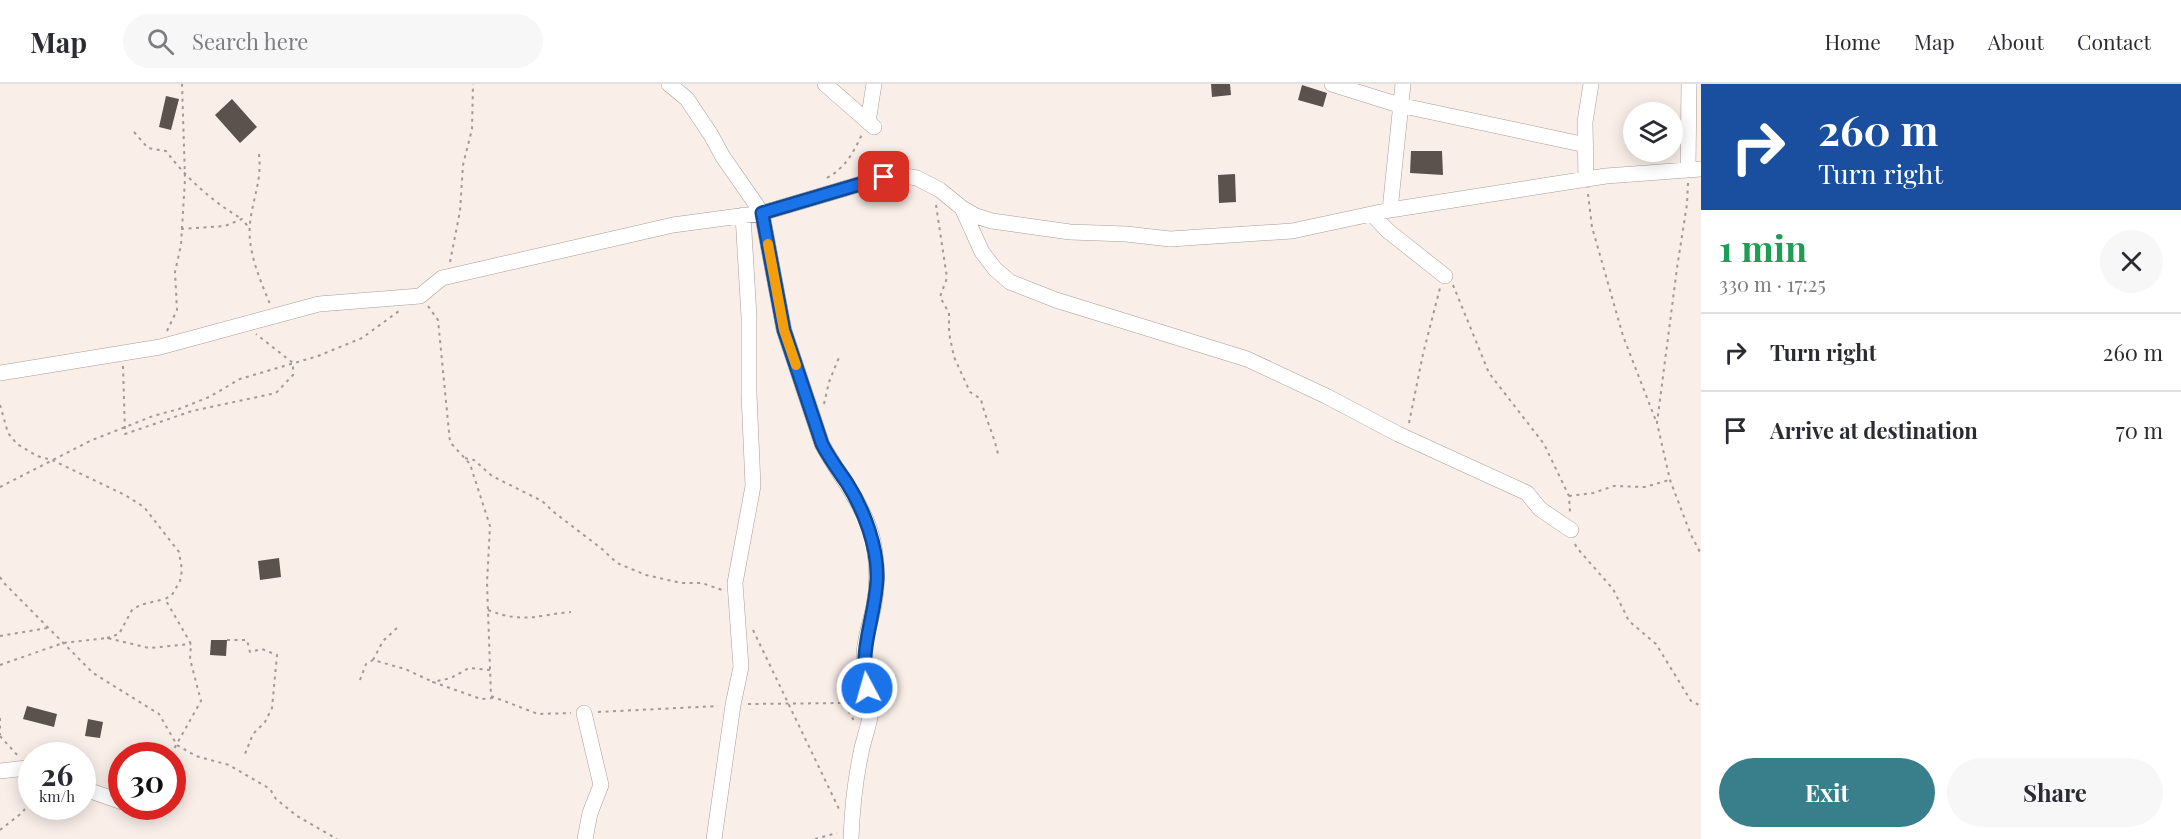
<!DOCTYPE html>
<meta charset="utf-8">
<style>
:root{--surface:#fff;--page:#f7f7f7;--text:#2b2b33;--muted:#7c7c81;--line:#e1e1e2;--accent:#397f8b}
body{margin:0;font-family:"Playfair Display",serif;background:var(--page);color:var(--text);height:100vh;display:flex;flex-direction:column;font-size:22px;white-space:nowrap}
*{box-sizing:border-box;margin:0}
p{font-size:20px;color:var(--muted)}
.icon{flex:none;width:33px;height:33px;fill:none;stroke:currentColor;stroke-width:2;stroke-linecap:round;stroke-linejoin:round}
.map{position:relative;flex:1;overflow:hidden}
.details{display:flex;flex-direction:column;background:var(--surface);width:480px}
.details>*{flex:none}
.guide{background:#1a4fa0;color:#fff;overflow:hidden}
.controls{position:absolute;left:1623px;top:18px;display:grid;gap:12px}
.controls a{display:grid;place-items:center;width:60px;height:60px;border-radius:50%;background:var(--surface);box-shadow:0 3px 15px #0003;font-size:30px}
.speed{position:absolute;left:18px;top:658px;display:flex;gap:12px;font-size:30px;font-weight:700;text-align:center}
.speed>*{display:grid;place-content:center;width:78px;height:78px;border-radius:50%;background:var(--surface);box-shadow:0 3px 15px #0003;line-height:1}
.speed small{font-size:15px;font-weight:400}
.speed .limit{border:9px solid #d22;background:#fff;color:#111}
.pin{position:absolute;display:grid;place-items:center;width:51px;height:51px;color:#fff;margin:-26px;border-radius:12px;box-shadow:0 3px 9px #0006}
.me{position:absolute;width:66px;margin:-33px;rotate:354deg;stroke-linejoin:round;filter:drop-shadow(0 0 4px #0008)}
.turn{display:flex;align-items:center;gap:21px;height:126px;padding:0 18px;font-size:27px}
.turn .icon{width:78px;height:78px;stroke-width:2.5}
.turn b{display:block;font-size:42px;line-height:51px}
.round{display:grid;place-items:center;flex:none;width:63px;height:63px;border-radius:32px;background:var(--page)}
.overview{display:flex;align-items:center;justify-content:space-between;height:102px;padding:0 18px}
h1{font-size:36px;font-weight:700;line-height:45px;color:#1e9e55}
.button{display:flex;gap:12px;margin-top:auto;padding:12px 18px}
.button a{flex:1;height:69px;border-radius:36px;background:var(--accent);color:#fff;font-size:24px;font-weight:700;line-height:69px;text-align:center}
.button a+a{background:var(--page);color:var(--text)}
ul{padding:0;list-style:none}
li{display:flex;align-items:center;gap:18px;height:78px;padding:0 18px;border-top:2px solid var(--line)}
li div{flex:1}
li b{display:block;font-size:22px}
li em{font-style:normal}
header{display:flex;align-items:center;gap:36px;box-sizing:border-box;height:84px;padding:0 30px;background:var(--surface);border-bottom:2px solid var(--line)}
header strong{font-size:28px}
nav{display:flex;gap:33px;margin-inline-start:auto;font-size:21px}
.search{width:420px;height:54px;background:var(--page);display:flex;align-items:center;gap:15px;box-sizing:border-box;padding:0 21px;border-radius:33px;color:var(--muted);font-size:22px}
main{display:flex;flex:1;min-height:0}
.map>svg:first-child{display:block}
.building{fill:#5b514d}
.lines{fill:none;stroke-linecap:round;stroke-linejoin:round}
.street-casing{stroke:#a89d98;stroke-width:16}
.path{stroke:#a29a95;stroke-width:2;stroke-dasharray:3 4.5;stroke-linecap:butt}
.street{stroke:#fff;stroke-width:15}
.route-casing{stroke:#114b97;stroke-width:15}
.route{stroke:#1a73e8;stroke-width:10}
.slow{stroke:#f59e0b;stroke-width:10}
</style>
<header>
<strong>Map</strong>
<div class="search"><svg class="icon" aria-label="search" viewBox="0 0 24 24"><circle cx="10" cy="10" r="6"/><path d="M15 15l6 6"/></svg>Search here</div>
<nav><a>Home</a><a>Map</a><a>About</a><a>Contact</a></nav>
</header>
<main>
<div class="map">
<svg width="1701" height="755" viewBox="0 0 1701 755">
<rect width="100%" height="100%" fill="#f9eee8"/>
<path class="building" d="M1211 0H1230L1231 11 1212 13Z
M1302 1 1327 9 1323 23 1298 16Z
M166 12 179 15 171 46 159 43Z
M232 15 257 43 240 59 215 31Z
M1411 67H1442L1443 91 1410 89Z
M1235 90 1236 118 1219 119 1218 91Z
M279 474 281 493 260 496 258 477Z
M211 556H227L226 572 210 571Z
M27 622 57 630 54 643 23 635Z
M88 635 103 638 100 654 85 652Z"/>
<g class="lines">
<g class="street-casing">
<path id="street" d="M669 0 687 15 711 51 723 73 762 129 784 246 822 360C839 392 865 421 873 457 877 477 878 501 874 521 871 537 865 553 864 570 863 592 873 612 870 633 868 645 863 657 861 669 855 697 852 726 851 755
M825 0 874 43
M1332 0 1399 21 1586 61
M868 38 874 0
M1688 85 1689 0
M1586 96 1585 38 1591 0
M962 124 982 168 995 185 1010 198 1056 216 1247 275 1326 312 1398 350 1527 409 1540 425 1571 446
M1390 126 1403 0
M1372 130 1388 147 1445 192
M0 289 160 263 319 220 420 212 442 194 673 141 762 129 884 93 898 91 917 94 940 106 962 124 976 132 992 137 1070 148 1126 150 1170 155 1292 147 1390 126 1606 92 1701 85
M584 629 601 701 590 729 585 755
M0 687 27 684 32 686
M82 704 122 718
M139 723 148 725
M714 755 733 621 741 583 735 499 753 402 749 310V233L743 131"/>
</g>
<path class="path" d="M134 48 148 64 166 67C186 94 213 118 242 135
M259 70C262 97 253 113 250 139 247 166 260 196 270 220
M827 94C845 84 854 68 862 50
M1688 99 1687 120 1677 184 1657 339 1670 396 1691 451 1701 470
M1588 110 1592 143 1623 252 1656 337
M936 121 947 194 940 213 949 229V249L954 273 970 308 981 315C985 334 994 351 998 370
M181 145 225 142 242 135 250 145
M450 178 460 127 463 81 472 45 473 0
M1453 201 1489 289 1544 360 1569 412 1570 428
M428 222 438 236 450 358 470 380 490 442 487 499 491 612 538 630 571 629
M167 247 177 226 175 188 181 161 185 95 182 0
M123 282 125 350 192 327 276 309 293 291V279L256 250
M824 320 829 298 840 271
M0 321 8 349 17 360 37 372 52 376 125 411 144 423 179 468 182 486 180 497 172 511 165 515 191 560 190 575 201 617 170 672
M1409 339 1423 270 1440 204
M465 374 474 376 492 392 542 417 555 429 602 465 617 479 646 491 681 499H702L722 506
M0 403 90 357 153 332 179 325 209 313 240 295 318 272 362 254 399 227
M1569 412 1593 409 1614 402 1645 403 1669 396
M1575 460 1577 464 1613 505 1629 537 1656 560 1691 617 1701 622
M0 493 4 499 93 589 159 630 177 661 196 672 229 681 270 705 276 715 297 732 337 755
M488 526C524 540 536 531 571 528
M753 546 839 725
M0 552 47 544
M107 554 119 550 132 526 140 521 165 515
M227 556H247L250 568 262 565 277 571 272 624 265 638 253 650 245 670
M373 576 383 557 397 544
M0 581 63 559 107 554 149 564 191 560
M490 586 469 584 451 594 433 598 481 615 494 614
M360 596 366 580 373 576 405 585 433 598
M748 620 844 619 854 637
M598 628 718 622
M0 634V651
M0 652 18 672
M0 746 23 728 32 712
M815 755 837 749"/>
<use href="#street" class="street"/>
</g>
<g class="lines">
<g class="route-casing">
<path id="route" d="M867 604C859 561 875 536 877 495 878 463 864 426 847 399 838 386 829 374 822 360L784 246 762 129 884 93"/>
</g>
<use href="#route" class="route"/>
<path class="slow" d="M768 160 784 246 796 281"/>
</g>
</svg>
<div class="controls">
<a><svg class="icon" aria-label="layers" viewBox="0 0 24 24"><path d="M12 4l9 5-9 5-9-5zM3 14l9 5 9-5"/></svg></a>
</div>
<div class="speed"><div>26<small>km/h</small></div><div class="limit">30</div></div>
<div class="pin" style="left:884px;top:93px;background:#d93025"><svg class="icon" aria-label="arrive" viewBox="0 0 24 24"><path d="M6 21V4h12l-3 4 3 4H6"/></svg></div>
<svg class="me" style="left:867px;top:604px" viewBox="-20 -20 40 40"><circle r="17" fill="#1a73e8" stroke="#fff" stroke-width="3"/><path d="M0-11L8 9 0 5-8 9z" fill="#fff"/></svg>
</div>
<section class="details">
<div class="guide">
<div class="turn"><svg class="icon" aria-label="right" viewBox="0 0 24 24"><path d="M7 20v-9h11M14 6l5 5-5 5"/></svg><div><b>260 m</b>Turn right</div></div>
</div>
<div class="overview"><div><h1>1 min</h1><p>330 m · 17:25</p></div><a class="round"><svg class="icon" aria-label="close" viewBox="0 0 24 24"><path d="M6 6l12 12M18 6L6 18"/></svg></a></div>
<ul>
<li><svg class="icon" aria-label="right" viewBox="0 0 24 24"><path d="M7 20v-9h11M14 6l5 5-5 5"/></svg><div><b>Turn right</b></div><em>260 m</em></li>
<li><svg class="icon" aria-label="arrive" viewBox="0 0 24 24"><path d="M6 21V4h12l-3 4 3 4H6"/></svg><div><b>Arrive at destination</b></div><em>70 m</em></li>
</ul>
<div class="button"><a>Exit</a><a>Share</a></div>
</section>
</main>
